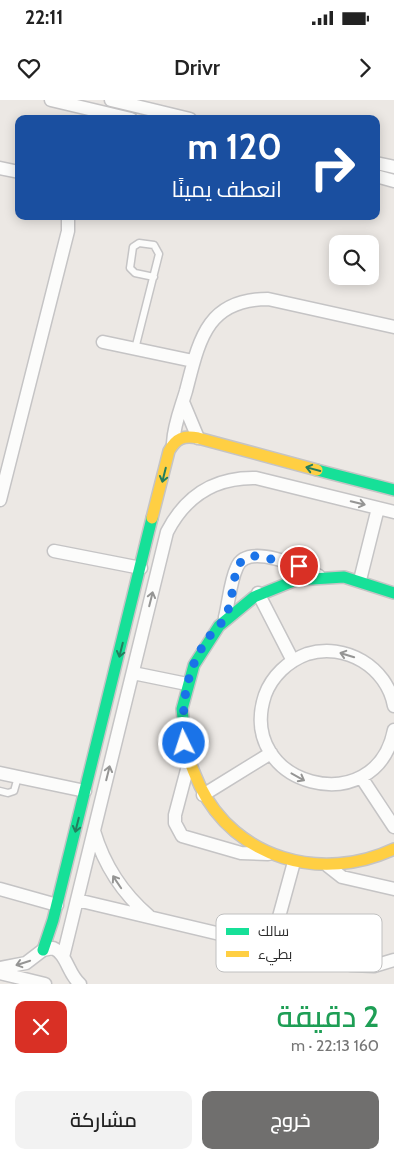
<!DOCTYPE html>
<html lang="ar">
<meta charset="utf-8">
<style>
:root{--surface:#fff;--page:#f2f2f2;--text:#222;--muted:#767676;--accent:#706f6e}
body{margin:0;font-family:Cabin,Cairo,sans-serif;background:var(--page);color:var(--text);direction:rtl;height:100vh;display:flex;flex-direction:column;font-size:19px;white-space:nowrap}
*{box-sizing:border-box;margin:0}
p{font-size:16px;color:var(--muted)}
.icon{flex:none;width:28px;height:28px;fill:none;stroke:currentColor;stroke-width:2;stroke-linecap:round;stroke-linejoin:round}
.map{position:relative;height:884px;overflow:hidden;direction:ltr}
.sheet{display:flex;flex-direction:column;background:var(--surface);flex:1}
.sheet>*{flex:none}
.hud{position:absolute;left:15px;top:15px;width:365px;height:105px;border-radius:10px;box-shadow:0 2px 12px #0003;direction:rtl;background:#1a4fa0;color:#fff;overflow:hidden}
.controls{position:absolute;left:329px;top:135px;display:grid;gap:10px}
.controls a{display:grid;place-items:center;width:50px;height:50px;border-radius:10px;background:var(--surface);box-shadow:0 2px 12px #0003;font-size:25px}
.pin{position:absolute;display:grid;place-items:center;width:42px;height:42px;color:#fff;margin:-21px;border:2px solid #fff;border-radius:50%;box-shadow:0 1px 5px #0007}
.me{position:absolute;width:55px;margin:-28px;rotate:356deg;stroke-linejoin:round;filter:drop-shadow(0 0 4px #0008)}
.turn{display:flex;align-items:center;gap:18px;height:105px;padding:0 15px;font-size:22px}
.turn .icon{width:65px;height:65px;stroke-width:2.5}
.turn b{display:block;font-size:35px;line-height:42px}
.round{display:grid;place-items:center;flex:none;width:52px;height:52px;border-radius:10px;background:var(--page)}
.summary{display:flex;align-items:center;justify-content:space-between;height:85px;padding:0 15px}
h1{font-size:30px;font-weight:600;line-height:38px;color:#1e9e55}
.cta{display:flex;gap:10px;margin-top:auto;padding:10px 15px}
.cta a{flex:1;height:58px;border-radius:10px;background:var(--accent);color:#fff;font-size:20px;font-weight:600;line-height:58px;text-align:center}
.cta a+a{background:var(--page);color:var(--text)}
.status{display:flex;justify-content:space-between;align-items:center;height:35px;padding:0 25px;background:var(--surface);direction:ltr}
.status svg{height:14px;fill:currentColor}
header{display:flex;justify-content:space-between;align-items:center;height:65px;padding:0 15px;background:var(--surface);font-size:22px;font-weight:600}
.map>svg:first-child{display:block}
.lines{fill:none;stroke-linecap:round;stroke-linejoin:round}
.lane-casing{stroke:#c5c4c5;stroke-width:9}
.street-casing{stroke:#c5c4c5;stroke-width:15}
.fast-casing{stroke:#c5c4c5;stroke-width:14}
.slow-casing{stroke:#c5c4c5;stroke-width:14}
.lane{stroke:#fcfcfb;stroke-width:6}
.street{stroke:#fcfcfb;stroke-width:12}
.fast{stroke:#16e098;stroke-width:11}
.slow{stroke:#ffcf43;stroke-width:11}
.oneway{stroke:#237e5e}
.oneway2{stroke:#959594}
.route{stroke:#1a73e8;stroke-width:9;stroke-dasharray:0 16.2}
.key{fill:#fff;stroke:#c0c0c0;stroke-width:1}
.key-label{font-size:14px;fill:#2e2e2e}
</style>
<div class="status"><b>22:11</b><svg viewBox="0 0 49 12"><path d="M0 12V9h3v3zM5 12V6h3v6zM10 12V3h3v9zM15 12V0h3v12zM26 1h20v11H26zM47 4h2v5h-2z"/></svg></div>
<header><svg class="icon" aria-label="forward" viewBox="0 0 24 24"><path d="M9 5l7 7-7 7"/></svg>Drivr<svg class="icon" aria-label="heart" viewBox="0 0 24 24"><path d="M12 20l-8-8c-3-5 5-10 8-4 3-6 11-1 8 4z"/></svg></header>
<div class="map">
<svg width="394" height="884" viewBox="0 0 394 884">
<rect width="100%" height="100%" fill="#ece8e4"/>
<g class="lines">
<g class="lane-casing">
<path id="lane" d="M135 249 159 154 154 145 139 143 133 147 130 168 135 173 154 177
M0 691 8 693 14 691 18 677"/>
</g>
<g class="street-casing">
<path id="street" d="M51 0 131 19
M111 0 190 19
M376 63 394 67
M0 68 19 72
M376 76 394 81
M103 242 193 261
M183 302 198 338
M173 343C174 324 181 308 186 291 199 241 206 199 268 199L394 227
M0 400 68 131V116
M54 451 141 468
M360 480 378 408
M258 493 293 561
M225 517C229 501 230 482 237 467 247 442 303 467 319 476
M133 573 187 584
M394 606C387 567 345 542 307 554 288 561 272 576 265 595 235 686 376 723 394 630
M189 662 175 715V723L182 736 241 753 268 754
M0 673 85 691
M361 677 394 727
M203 695 271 653
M94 731C104 765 121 792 149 816
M328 766 342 777 394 789
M0 789 57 805
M77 800 351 865 374 866 394 860
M271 846 294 762
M63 857 167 432C186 395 215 377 256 378L394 412
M0 868 26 863 43 850 53 848C67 854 68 874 80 884
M0 873 45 884"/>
</g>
<g class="fast-casing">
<path id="fast" d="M317 370 394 390
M185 636 182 609 194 565 219 526 254 497 296 480 344 477 394 493
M43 850 53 820 152 418"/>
</g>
<g class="slow-casing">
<path id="slow" d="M152 418 169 351C176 338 184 335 198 338L317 370
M185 636C186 655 192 668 200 686 235 759 322 783 394 749"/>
</g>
<use href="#lane" class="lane"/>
<use href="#street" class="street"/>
<use href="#fast" class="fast"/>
<use href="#slow" class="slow"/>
</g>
<defs><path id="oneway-shaft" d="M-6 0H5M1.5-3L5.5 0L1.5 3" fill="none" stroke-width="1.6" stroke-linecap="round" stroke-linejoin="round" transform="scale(1.25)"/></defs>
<g class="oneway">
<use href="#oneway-shaft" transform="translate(313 369) rotate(-165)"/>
<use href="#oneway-shaft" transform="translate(164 375) rotate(104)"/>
<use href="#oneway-shaft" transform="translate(121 550) rotate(104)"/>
<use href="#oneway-shaft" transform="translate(77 725) rotate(104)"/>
</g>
<g class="oneway2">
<use href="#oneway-shaft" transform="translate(358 403) rotate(14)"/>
<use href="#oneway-shaft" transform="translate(151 499) rotate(-76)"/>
<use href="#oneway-shaft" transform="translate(347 555) rotate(-163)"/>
<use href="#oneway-shaft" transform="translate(108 673) rotate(-76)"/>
<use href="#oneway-shaft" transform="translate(298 677) rotate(29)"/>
<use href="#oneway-shaft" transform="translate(117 782) rotate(-124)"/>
<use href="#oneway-shaft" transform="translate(23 863) rotate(162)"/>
</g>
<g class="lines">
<path class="route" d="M184 643C181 605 186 568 209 537 214 530 222 524 226 516 232 501 233 483 237 467 242 459 248 456 258 456L299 466"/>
</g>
<rect x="216" y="814" width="166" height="58" rx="8" class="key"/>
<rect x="226" y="828" width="23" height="7" fill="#16e098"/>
<rect x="226" y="851" width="23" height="6" fill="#ffcf43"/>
<g class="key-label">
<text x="258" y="836">سالك</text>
<text x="258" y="859">بطيء</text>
</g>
</svg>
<div class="controls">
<a><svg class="icon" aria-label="search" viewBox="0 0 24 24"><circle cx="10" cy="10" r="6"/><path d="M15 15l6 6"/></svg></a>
</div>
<div class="pin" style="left:299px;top:466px;background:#d93025"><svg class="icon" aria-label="arrive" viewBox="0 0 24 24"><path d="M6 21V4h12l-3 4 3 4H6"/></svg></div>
<svg class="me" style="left:184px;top:643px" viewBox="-20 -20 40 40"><circle r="17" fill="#1a73e8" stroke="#fff" stroke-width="3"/><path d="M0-11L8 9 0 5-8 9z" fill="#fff"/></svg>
<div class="hud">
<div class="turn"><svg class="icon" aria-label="right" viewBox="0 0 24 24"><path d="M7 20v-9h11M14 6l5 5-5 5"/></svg><div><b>120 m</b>انعطف يمينًا</div></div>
</div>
</div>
<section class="sheet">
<div class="summary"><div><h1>2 دقيقة</h1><p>160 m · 22:13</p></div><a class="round" style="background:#d93025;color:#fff"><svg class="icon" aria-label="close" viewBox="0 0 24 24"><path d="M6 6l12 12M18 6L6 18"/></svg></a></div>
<div class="cta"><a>خروج</a><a>مشاركة</a></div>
</section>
